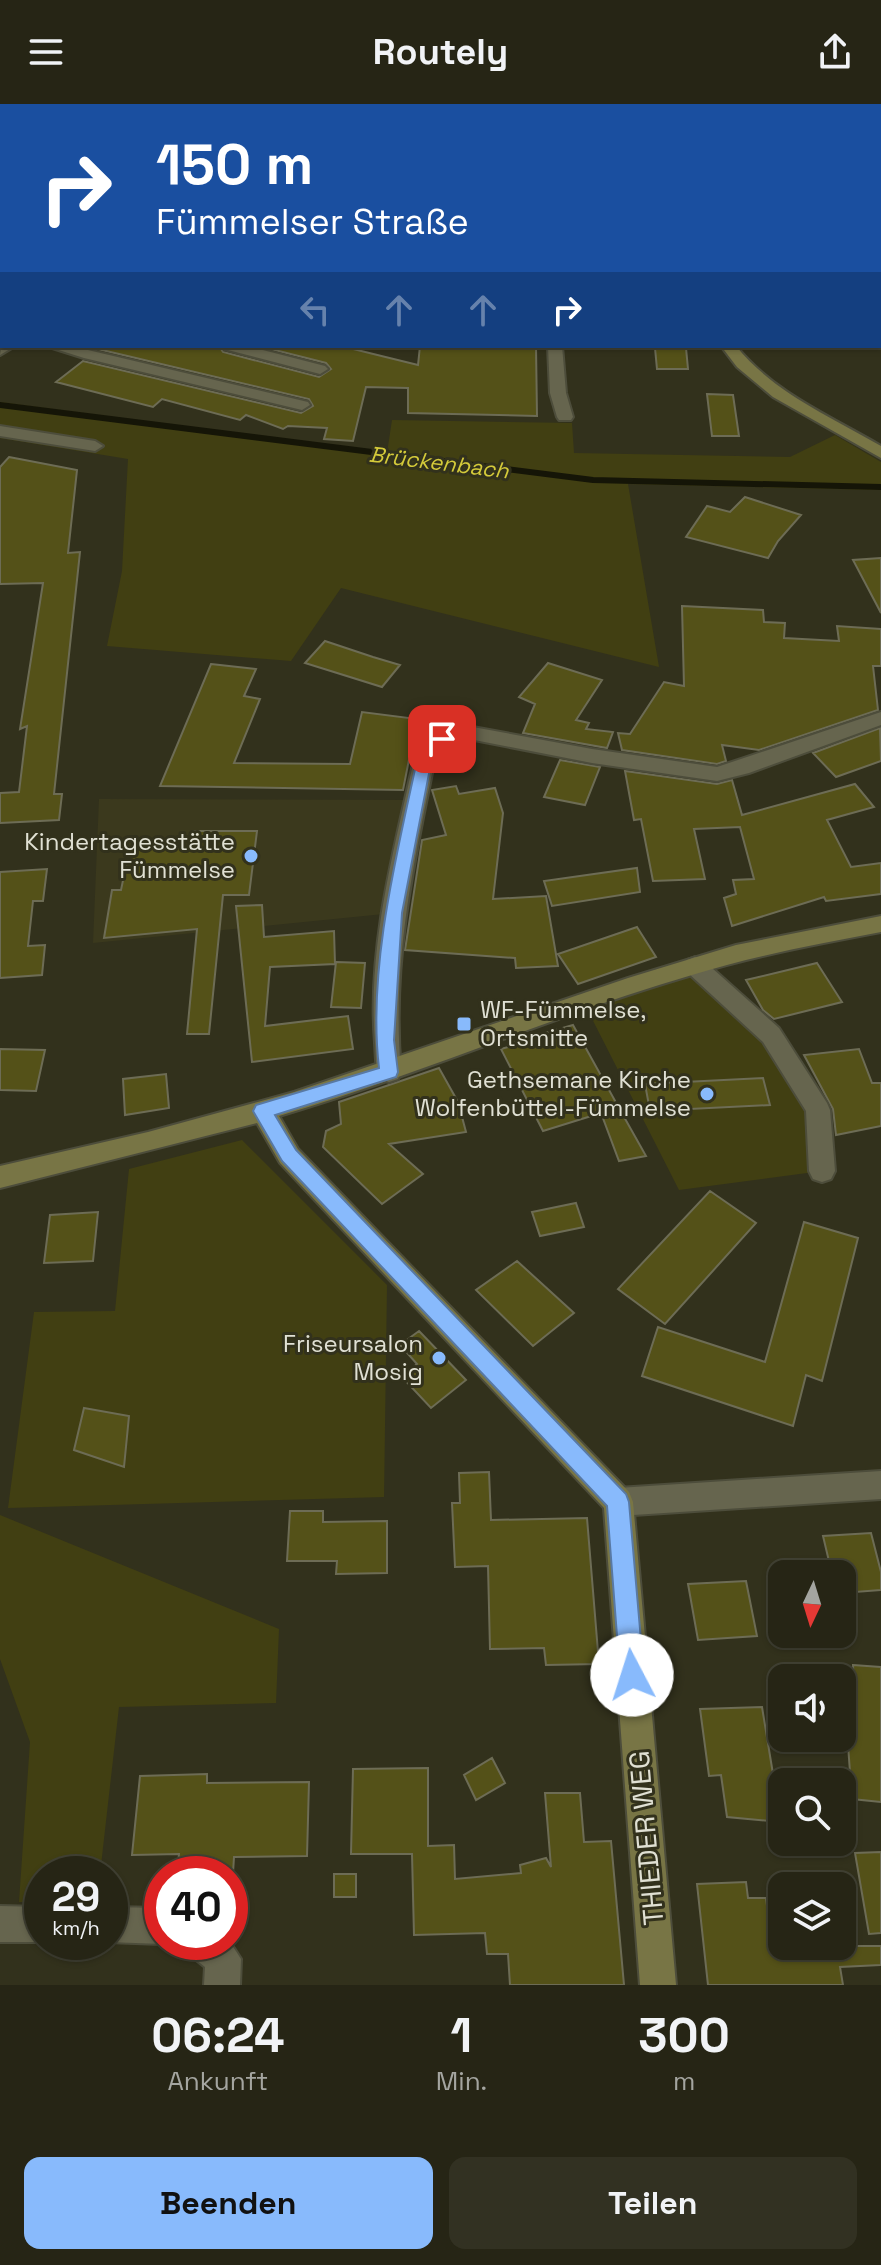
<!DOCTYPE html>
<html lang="de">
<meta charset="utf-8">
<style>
:root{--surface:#262515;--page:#323122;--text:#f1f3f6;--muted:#a4a5a0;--line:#424234;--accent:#88bafc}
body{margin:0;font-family:"Space Grotesk",sans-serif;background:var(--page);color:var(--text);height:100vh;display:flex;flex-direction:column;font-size:30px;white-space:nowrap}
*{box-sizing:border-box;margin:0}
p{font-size:26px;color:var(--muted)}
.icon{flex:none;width:44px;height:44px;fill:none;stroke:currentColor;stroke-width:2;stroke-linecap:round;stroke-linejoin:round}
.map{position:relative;height:1881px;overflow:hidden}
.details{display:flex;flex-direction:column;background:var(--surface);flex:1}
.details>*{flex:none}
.banner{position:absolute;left:0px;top:0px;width:882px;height:244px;box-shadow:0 2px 6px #0004,0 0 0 2px var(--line);background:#1a4fa0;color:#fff;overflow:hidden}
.needle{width:52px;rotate:184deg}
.fabs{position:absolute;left:768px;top:1456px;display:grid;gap:16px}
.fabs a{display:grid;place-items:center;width:88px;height:88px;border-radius:16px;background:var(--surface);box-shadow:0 2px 6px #0004,0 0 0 2px var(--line);font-size:40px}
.speed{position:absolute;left:24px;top:1752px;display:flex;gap:16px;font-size:40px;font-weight:700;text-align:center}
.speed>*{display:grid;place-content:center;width:104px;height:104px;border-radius:50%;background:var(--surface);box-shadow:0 2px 6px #0004,0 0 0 2px var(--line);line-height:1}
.speed small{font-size:20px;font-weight:400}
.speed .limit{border:12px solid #d22;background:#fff;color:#111}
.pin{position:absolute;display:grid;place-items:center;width:68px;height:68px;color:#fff;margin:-34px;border-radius:16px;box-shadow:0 4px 12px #0006}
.me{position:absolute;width:88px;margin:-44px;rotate:355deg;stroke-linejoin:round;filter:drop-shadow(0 0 6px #0008)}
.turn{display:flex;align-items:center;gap:28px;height:168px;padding:0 24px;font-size:36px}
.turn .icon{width:104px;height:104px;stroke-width:2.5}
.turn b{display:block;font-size:56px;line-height:68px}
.lanes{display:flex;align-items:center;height:76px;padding:0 24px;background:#0003;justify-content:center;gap:40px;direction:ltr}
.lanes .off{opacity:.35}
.eta{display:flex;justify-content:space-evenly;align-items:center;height:136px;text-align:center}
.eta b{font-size:48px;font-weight:700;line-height:56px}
.action{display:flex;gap:16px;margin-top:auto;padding:16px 24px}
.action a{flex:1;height:92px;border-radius:16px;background:var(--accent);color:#111;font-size:32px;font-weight:700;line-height:92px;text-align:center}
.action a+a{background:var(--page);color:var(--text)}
header{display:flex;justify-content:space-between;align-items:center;height:104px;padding:0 24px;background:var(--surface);font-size:36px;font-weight:700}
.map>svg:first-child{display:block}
.built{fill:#3b391d}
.green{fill:#413f12}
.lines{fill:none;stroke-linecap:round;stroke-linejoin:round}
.stream{stroke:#151507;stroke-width:6}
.building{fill:#545118;stroke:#6d6c55;stroke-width:2}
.street-casing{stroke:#4d4d3b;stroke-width:4}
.secondary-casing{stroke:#4d4d3b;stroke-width:4}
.street{fill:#66654e;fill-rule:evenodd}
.secondary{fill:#787545;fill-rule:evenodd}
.route{fill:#88bafc;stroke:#5879a4;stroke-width:2}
.poi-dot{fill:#88bafc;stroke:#32311c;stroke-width:3}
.labels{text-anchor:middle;stroke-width:6;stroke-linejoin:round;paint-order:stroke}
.far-water-label{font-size:22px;font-style:italic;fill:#d4ca3a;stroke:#32311c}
.poi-label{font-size:24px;fill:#e0e0d3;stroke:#32311c;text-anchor:end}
.near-street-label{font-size:28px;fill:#e0e0d3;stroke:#32311c}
</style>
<header><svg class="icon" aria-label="menu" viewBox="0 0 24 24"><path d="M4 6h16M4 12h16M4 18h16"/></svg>Routely<svg class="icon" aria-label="share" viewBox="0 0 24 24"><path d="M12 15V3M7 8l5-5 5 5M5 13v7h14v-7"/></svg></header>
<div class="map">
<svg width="881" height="1881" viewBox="0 0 881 1881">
<rect width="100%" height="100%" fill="#32311c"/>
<path class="built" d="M99 695 415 696 394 809 93 839Z"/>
<path class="green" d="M0 298 387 349 392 316 572 319 574 349 790 353 835 331 881 358V386L628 380 659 563 341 484 291 557 107 542 122 467 128 355 0 334Z
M695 862 771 931 818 1006 822 1067 679 1086 584 899Z
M242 1036 387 1181 384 1393 8 1404 34 1208 115 1207 129 1065Z
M0 1411 279 1525 276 1599 119 1603 100 1770H42V1798H19L30 1638 0 1555Z"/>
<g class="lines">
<path class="stream" d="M0 301 593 376 881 383"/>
</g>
<path class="building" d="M103 242H219L223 248 319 273 331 265 326 259 259 242H341L418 261 420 242H536L537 312 408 309V284L366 283 353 337 324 335 327 324 288 322 283 325 246 311 240 316 162 295 153 303 56 278 83 257 301 309 313 302 309 295 98 245Z
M655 244H686L688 265H657Z
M707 290 733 291 739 332H712Z
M9 353 77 366 68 449 80 448 54 690H62L59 716 0 719V689L19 688 27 622 20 625 43 479 0 480V363Z
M745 393 801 411 778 437 768 454 686 433 707 402 730 408Z
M881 454V509L853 456Z
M682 502 763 506 764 518 785 519 784 534 839 537 837 522 881 525V562H873L878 606 759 646 722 641 726 657 717 660 622 646 618 629 630 630 664 578 684 582Z
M325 537 373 553 400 561 382 583 305 559Z
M548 559 602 576 576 616 589 619 586 625 613 628 607 644 523 629 535 600 519 593Z
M211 560 256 565 244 592 260 595 234 659 350 660 362 608 417 615 403 686 160 682Z
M880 624 881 657 836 673 813 649Z
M560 656 600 663 585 701 544 693Z
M625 667 717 680 732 676 742 711 855 680 874 703 827 716 851 763 881 759V790L826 797 824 793 732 822 724 794 736 790 733 776 754 775 740 723 694 725 705 775 653 777 641 715 634 716Z
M456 682 459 690 495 684 503 709 493 795 546 792 558 862 516 864 515 854 405 846 422 736 446 731 432 686Z
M193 727H257L249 791H223L209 930H187L197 825 104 834 112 786H121L130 743 190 744Z
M637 764 640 788 552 802 544 777Z
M47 765 43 797H33L28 842 45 841 42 871 0 874V768Z
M262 801 264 833 334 827 335 860 270 863 265 922 348 912 353 945 252 958 236 802Z
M637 823 656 853 578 880 558 850Z
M336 858 365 859 361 904 331 903Z
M817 859 842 898 774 915 763 906 746 876Z
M573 921 619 1004 646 1052 619 1057 601 1009 543 1027 501 945 512 942 511 939Z
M0 945 45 946 36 987 0 986Z
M859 945 872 979H881V1022L836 1031 833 1005 804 951Z
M439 964 458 998 466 1028 389 1040 423 1070 382 1100 323 1043 326 1027 341 1020 339 998Z
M166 970 169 1004 125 1011 123 975Z
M763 974 770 1001 650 1007 645 980Z
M710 1087 756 1119 665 1220 618 1185Z
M576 1099 584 1123 540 1132 532 1108Z
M98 1108 93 1157 44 1159 50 1111Z
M804 1118 858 1134 822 1277 806 1271 793 1322 642 1272 658 1223 765 1258Z
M517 1157 574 1209 533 1242 476 1186Z
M419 1227 466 1276 431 1304 402 1273 417 1260 400 1241Z
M84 1304 129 1312 124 1363 74 1346Z
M489 1368 491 1416 587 1414 599 1560 546 1561 544 1544 490 1545 488 1462 455 1463 452 1399H460L459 1369Z
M290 1407H323V1418L387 1417V1469L336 1470 337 1457H287Z
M871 1429 881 1468V1486L842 1489V1470H832L823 1432Z
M746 1477 757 1532 698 1536 688 1480Z
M853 1561 881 1563V1698L852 1695 845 1600 855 1601Z
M762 1603 773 1670 781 1718 727 1713 721 1671 709 1672 700 1605Z
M492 1654 505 1679 476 1696 464 1671Z
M428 1664V1742L454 1741 455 1775 521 1769 520 1761 546 1754 551 1763 545 1689H580L584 1738 611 1737 624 1881H510L508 1850H487L485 1829 414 1831 412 1750H351L353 1665Z
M207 1670V1679L309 1678 307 1752 234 1753 233 1769 177 1770 179 1750 132 1751 140 1672Z
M881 1748V1829L869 1830 855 1749Z
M334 1770H356V1793H334Z
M746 1778 748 1794H766L772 1842H881V1861L840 1863 843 1881H708L697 1780Z"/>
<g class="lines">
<g class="street-casing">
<path id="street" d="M880 109H881V117H880Z
M0 134H2V142H0Z
M880 185H881V194H880Z
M0 189H2V197H0Z
M2 239V242H15L0 251Z
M46 242H71L308 298 310 301 302 306 84 254Z
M222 242H247L325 262 328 265 320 270 224 245Z
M548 242H562L566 289 573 313 571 316H559L557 313 550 289Z
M0 322 95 337 103 342 95 347 0 332Z
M881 608V621L749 669 717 677 592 659 464 634 436 650C414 756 391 859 401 968L398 975 389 978 380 975C375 964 376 951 375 939 367 841 395 742 416 647L435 630 462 621 592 645 717 663Z
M695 853 703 856 779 924 827 999 830 1006 835 1067 831 1075 822 1078 813 1075 809 1067 806 1007 763 938 687 868 684 862 687 856Z
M881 1367V1395L618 1412 607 1408 603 1398 607 1388 618 1384Z
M0 1802 42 1803 44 1838H0Z
M110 1803 162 1804V1838H166L162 1840 108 1838Z
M185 1838H230L241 1855 240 1881H204L205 1863 190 1851Z"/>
</g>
<g class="secondary-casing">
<path id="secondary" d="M673 0H685V2H673Z
M721 242H736C774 289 830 312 881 342V354L773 293 737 263Z
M881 812V828C817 840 754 852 692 871 552 912 419 971 279 1012L298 1045 629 1388 633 1398 676 1881H640L604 1404 280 1059 257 1019 0 1084V1062L148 1028 294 988 628 874 736 841Z"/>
</g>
<use href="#street" class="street"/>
<use href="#secondary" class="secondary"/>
</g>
<path class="route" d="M442 630 450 635 433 649 402 809 394 936 398 968 396 973 275 1011 296 1046 626 1390 629 1398 644 1571 641 1579 632 1583 624 1579 620 1571 607 1402 282 1057 253 1007 256 1001 379 964C367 863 398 745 419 647Z"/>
<g class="poi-dot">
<circle cx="251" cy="752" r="8"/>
<rect x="456" y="912" width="16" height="16" rx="4"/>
<circle cx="707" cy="990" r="8"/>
<circle cx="439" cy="1254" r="8"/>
</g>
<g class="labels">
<g class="far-water-label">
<text transform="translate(439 358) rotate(7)" y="8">Brückenbach</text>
</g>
<g class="poi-label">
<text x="235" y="746">Kindertagesstätte<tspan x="235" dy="28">Fümmelse</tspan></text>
<text x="480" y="914" text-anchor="start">WF-Fümmelse,<tspan x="480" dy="28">Ortsmitte</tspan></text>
<text x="691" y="984">Gethsemane Kirche<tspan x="691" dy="28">Wolfenbüttel-Fümmelse</tspan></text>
<text x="423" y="1248">Friseursalon<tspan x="423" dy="28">Mosig</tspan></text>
</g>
<g class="near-street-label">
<text transform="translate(646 1734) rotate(-95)" y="10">THIEDER WEG</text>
</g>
</g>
</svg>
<div class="fabs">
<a><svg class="needle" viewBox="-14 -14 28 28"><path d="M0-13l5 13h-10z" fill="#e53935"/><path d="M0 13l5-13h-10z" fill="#a4a5a0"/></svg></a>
<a><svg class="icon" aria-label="sound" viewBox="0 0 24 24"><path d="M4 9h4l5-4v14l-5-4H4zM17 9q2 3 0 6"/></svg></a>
<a><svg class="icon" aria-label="search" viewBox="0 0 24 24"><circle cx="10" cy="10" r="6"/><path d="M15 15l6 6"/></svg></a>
<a><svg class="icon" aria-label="layers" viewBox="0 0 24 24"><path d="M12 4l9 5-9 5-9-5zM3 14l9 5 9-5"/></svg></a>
</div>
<div class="speed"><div>29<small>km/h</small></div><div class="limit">40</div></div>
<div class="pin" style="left:442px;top:635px;background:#d93025"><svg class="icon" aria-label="arrive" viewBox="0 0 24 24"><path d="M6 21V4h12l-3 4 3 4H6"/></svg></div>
<svg class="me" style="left:632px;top:1571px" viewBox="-20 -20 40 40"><circle r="19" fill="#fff"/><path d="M0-13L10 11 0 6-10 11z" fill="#88bafc"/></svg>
<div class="banner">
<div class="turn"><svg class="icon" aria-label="right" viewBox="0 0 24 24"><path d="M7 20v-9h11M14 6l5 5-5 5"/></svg><div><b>150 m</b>Fümmelser Straße</div></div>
<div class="lanes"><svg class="icon off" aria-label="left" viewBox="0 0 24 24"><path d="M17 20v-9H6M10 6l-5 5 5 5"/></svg><svg class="icon off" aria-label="ahead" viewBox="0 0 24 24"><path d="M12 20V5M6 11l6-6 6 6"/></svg><svg class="icon off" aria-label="ahead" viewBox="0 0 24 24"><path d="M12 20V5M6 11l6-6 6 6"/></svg><svg class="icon" aria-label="right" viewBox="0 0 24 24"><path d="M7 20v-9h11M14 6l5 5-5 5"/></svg></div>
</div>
</div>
<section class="details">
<div class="eta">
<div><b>06:24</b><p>Ankunft</p></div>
<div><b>1</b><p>Min.</p></div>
<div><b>300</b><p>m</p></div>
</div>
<div class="action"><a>Beenden</a><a>Teilen</a></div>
</section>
